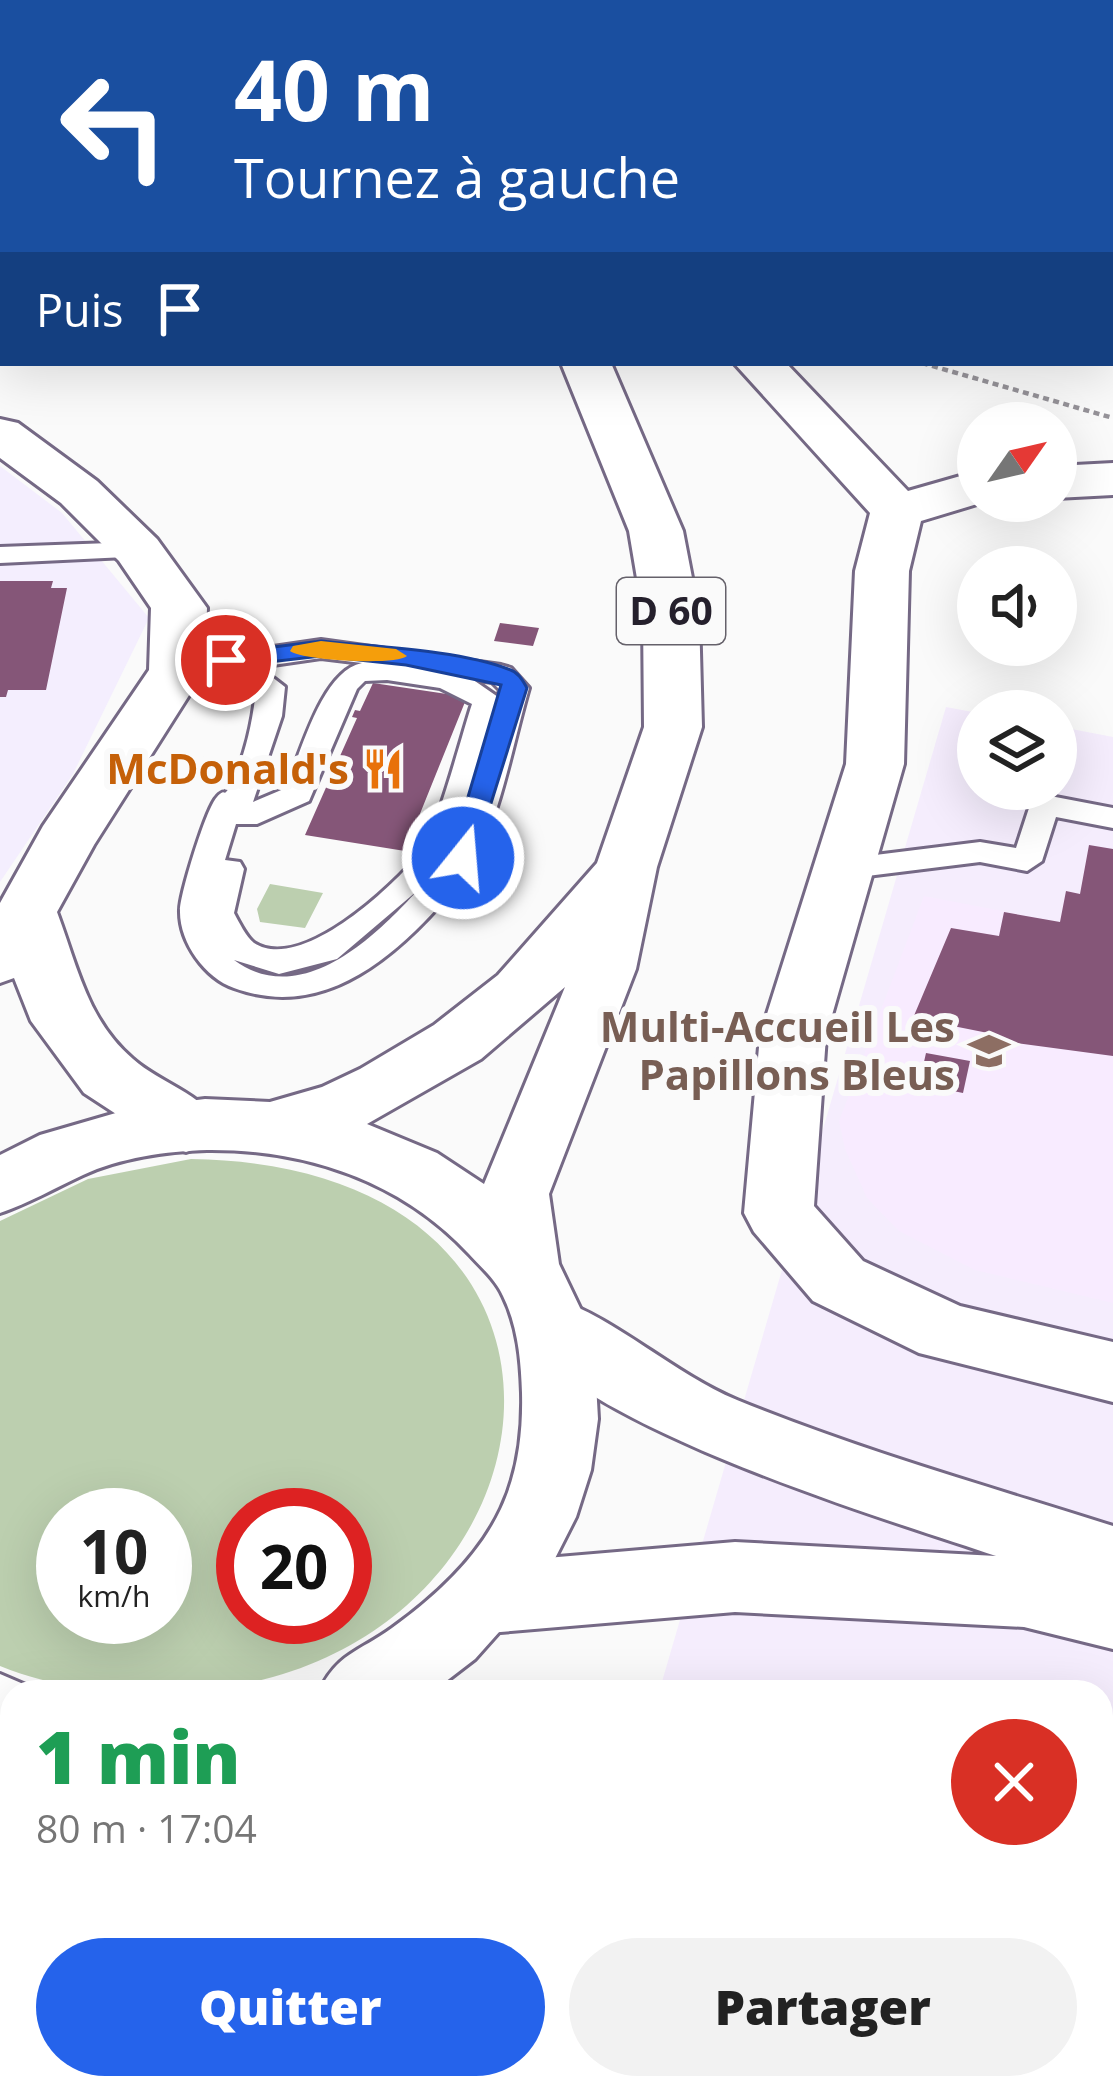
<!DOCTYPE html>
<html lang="fr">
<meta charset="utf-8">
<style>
:root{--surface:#fff;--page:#f2f2f2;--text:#222;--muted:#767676;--accent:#2563eb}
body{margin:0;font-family:"Open Sans",sans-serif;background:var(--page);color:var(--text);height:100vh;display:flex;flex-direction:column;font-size:45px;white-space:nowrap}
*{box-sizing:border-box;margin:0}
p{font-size:39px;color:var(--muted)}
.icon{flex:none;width:66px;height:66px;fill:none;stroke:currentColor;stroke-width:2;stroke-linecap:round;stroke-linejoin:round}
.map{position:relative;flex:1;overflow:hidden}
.drawer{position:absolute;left:0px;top:1680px;width:1113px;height:420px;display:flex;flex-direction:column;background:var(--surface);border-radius:36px 36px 0 0;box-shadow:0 12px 48px #0002}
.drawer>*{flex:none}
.guide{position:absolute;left:0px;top:0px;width:1113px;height:366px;box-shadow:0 12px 48px #0002;background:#1a4fa0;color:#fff;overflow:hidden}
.needle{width:78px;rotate:56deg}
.buttons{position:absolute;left:957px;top:402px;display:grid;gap:24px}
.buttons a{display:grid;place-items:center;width:120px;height:120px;border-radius:50%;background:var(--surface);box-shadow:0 12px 48px #0002;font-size:60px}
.speed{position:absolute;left:36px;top:1488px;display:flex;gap:24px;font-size:60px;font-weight:700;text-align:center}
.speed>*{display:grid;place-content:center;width:156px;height:156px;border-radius:50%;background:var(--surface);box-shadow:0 12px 48px #0002;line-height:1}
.speed small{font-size:30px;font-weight:400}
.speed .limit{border:18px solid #d22;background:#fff;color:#111}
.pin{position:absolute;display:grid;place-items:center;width:102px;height:102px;color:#fff;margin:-51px;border:6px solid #fff;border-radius:50%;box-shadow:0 3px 12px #0007}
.me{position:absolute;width:132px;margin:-66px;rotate:17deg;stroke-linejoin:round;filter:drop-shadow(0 0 9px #0008)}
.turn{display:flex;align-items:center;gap:42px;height:252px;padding:0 36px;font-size:54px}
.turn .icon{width:156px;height:156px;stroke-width:2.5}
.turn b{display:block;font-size:84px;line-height:102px}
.then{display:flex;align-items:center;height:114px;padding:0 36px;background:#0003;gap:24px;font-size:45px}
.round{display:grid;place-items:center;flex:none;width:126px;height:126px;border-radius:63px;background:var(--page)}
.summary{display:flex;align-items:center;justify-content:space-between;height:204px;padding:0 36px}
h1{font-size:72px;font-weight:800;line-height:90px;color:#1e9e55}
.cta{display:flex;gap:24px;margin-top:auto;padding:24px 36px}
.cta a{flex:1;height:138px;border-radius:72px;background:var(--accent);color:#fff;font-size:48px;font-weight:800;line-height:138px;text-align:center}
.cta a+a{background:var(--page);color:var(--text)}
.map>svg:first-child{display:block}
.built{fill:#f4eefe}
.industrial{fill:#f5edfd}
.education{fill:#f8ebff}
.green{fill:#bccfaf;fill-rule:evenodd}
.building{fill:#855678}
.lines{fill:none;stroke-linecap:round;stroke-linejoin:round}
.service-casing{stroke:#756985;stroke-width:6}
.minor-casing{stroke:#756985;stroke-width:6}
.secondary-casing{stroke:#756985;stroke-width:6}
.primary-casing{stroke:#756985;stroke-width:6}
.path{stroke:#969399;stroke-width:4.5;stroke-dasharray:6 4.5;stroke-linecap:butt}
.service{fill:#fff;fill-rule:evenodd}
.minor{fill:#fff;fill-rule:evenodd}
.secondary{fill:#fff;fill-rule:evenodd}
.primary{fill:#fff;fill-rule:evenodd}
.route{fill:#2563eb;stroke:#184099;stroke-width:3}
.slow{fill:#f59e0b}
.labels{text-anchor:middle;stroke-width:12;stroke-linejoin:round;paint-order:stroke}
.shield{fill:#fafafa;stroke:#65616a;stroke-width:3}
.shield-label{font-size:39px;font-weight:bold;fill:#25202c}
.food-label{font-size:42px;font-weight:bold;fill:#c56008;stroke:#fafafa;text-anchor:end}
.education-label{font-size:42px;font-weight:bold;fill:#785e54;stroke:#fafafa;text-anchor:end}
</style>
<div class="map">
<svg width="1113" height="2100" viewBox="0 0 1113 2100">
<rect width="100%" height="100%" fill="#fafafa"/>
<path class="built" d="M0 466 62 513 149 618 73 774 0 882Z"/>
<path class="industrial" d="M946 707 978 713V789H1056V726L1113 737V2100H0V2044L12 2031V2088H1101V1692H659Z"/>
<path class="education" d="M1089 845 1113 849V1303L975 1270 899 1231 867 1198 845 1149 839 1121 924 896 1059 922 1066 891 1080 893Z"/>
<path class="green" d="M270 884 323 893 305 928 260 922 257 909Z
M191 1159C657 1166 566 1692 160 1692 101 1692 55 1688 0 1666V1221L88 1179ZM63 1515H165V1617H63ZM243 1515H345V1617H243Z"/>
<path class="building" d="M0 581H53L51 588H67L46 690H8L6 697H0Z
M500 623 539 628 533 646 494 641Z
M373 683 467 697 405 851 305 835 332 774 327 773 331 764 336 765 357 718 352 717 355 710 360 711Z
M1089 845 1113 849V1056L987 1039 988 1033 913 1018 951 928 999 936 1004 912 1060 922 1066 891 1080 894Z
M926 1053 970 1061 963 1093 919 1084Z
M1101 2041 1113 2044V2100H1047L1048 2088H1101Z
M516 2088H760L766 2100H521Z"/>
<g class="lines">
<g class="service-casing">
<path id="service" d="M138 542 147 544 151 550 147 556 0 563V547Z
M321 640 501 665 511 668 529 688C513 743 503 802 479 854 469 874 454 889 440 905 387 964 318 1019 234 988 205 978 179 942 180 910 180 895 206 808 217 797 227 786 222 800 230 786 245 759 253 720 256 690L249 683 177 679 163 670 177 661ZM321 658 362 663C322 671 301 752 286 788L253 802 282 716 285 687 259 667ZM472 679 492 682 500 690 498 697ZM387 680 440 688 472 704C462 734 437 831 421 852 393 887 301 973 254 943 246 937 239 922 234 913L244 869 240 862 225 860 236 824H257L309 801 357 689 365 681ZM417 891C374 938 301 1009 234 960L279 974 337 959Z
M1045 795 1113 808V828L1056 817 1042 861 1027 871 980 862 843 879 828 869 843 859 980 842 1016 848 1030 805Z"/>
</g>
<g class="minor-casing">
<path id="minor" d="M533 0H573L575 3H535Z
M0 31H3V56H0Z
M734 363H786L908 491 978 471V501H987L921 521 909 571 904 764 826 1036 814 1206 863 1261 960 1306 1113 1342V1402L919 1353 813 1301 754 1232 744 1213 760 1036 846 764 855 571 870 513Z
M0 419 18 423 97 481 157 539 207 608 205 670 94 845 57 912C77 965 87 1020 133 1059 161 1084 201 1092 220 1126L210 1144 186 1152 162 1144 84 1093 31 1021 14 978 0 983V903L43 826 149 670 151 608 119 561 61 503 0 458Z
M1113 463V495L1056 498V466Z"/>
</g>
<g class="secondary-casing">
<path id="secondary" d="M552 1297C618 1319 672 1373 737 1400 859 1450 987 1486 1113 1526V1649L1024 1627 735 1612 488 1633 460 1623 448 1598 460 1573 488 1563 735 1542 996 1556C889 1520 565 1423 516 1326L526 1305Z"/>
</g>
<g class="primary-casing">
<path id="primary" d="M405 0H445L446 3H406Z
M561 363H611L683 531 699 614 702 727 657 867 636 969 549 1194 559 1264 582 1312 595 1365 598 1419 591 1470 576 1517 542 1584 475 1659 432 1692H319C337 1653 359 1652 392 1628 435 1597 478 1558 501 1509 518 1473 523 1432 522 1393 521 1361 518 1326 503 1296 496 1280 481 1267 469 1254 401 1181 306 1149 207 1150 167 1151 119 1158 83 1175 55 1188 29 1203 0 1213V1155L40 1135 133 1108 205 1099 270 1102 322 1087 360 1069 434 1025 498 975 597 863 644 727 643 614 629 531ZM565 987 484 1184 437 1153 367 1124 481 1059Z
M0 1674 42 1692H12V1754L0 1749Z
M12 1875V1967L0 1971V1880Z"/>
</g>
<path class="path" d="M922 363 1113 418"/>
<use href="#service" class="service"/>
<use href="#minor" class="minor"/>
<use href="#secondary" class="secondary"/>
<use href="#primary" class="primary"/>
</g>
<path class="route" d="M321 641C375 647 458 650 508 669 518 672 522 679 527 688L472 864 463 867 450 858 501 685 406 665 321 656 226 667 215 660 226 653Z"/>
<path class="slow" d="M321 641 396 649 407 656C396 666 300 660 290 651L293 646Z"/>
<defs>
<g id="restaurant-bare" transform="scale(3.24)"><path d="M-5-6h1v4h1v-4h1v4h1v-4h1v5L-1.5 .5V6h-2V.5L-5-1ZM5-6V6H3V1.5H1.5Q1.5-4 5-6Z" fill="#e8710a" stroke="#fafafa" stroke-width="2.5" paint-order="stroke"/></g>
<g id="school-bare" transform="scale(3.24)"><path d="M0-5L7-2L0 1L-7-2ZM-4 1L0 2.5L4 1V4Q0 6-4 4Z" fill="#8d6e63" stroke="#fafafa" stroke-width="2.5" paint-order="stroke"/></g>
</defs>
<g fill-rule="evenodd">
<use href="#restaurant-bare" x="383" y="769"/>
<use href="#school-bare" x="989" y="1051"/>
</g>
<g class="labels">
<rect class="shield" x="617" y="578" width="108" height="66" rx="9"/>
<g class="shield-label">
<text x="671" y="625">D 60</text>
</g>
<g class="food-label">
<text x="349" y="784">McDonald's</text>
</g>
<g class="education-label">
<text x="955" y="1042">Multi-Accueil Les<tspan x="955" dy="48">Papillons Bleus</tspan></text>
</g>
</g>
</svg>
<div class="buttons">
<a><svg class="needle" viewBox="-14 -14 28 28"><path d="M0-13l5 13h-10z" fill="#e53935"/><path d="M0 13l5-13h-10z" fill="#767676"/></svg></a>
<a><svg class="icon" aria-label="sound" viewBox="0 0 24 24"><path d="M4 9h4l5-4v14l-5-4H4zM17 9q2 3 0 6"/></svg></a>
<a><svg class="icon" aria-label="layers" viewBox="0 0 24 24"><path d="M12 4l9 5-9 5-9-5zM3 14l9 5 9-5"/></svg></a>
</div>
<div class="speed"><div>10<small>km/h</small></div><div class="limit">20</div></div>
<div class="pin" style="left:226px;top:660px;background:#d93025"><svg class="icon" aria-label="arrive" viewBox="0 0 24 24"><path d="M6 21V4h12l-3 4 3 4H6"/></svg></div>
<svg class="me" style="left:463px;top:858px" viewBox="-20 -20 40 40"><circle r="17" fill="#2563eb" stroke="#fff" stroke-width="3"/><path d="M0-11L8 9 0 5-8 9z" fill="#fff"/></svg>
<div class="guide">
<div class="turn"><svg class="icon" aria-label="left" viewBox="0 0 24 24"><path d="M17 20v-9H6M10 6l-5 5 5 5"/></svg><div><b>40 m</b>Tournez à gauche</div></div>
<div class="then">Puis<svg class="icon" aria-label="arrive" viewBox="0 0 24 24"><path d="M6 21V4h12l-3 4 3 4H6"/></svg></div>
</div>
<section class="drawer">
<div class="summary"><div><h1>1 min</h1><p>80 m · 17:04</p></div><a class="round" style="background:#d93025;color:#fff"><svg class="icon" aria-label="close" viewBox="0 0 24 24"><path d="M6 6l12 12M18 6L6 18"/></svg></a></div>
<div class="cta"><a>Quitter</a><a>Partager</a></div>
</section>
</div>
